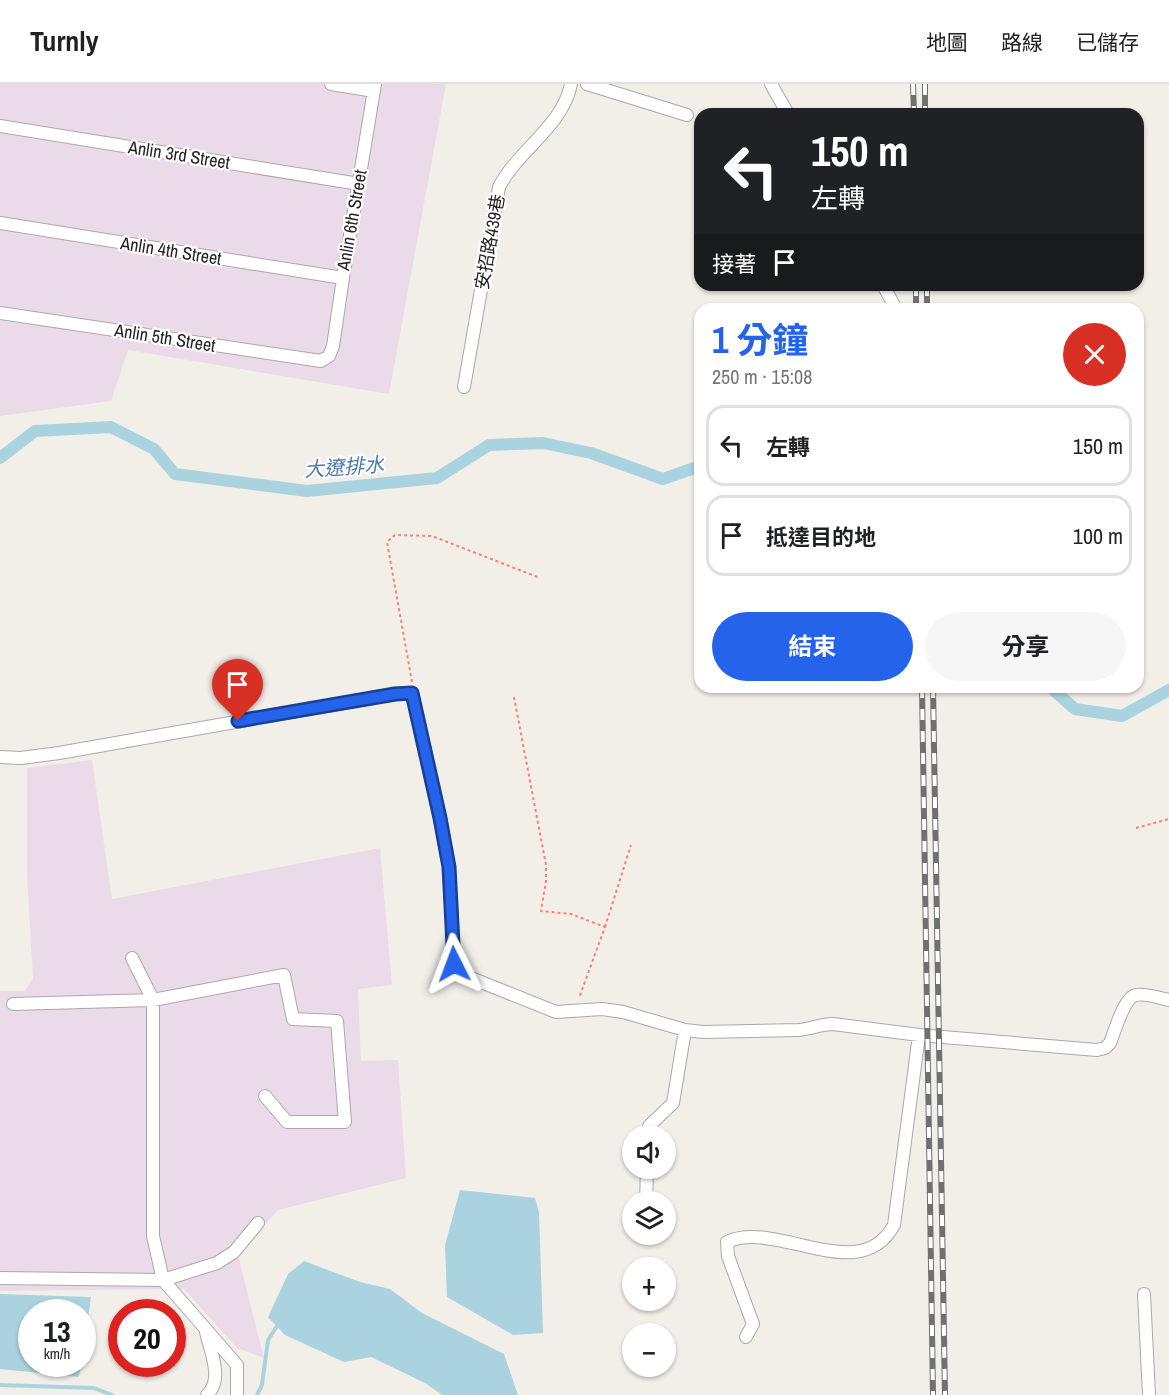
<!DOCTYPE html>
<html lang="zh-TW">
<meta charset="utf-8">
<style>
:root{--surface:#fff;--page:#f6f6f6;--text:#202124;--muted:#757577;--line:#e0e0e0;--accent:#2563eb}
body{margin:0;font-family:"Archivo Narrow","Noto Sans TC",sans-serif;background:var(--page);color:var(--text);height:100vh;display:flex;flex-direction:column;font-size:22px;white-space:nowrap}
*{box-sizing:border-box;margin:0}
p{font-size:20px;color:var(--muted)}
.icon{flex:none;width:33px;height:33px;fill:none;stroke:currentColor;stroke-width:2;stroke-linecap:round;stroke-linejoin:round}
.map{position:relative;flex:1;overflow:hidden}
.details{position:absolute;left:694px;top:219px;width:450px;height:390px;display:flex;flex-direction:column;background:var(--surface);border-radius:18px;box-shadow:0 2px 4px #0004}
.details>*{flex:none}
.hud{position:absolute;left:694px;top:24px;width:450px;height:183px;border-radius:18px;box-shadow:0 2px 4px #0004;background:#202124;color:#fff;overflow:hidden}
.tools{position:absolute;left:622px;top:1041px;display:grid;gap:12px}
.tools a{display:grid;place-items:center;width:54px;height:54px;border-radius:50%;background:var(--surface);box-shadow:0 2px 4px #0004;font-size:30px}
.speed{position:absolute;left:18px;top:1215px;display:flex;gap:12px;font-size:30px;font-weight:700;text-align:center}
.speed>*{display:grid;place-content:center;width:78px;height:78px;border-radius:50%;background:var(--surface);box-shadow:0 2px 4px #0004;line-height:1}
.speed small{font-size:15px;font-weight:400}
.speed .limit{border:9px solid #d22;background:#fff;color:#111}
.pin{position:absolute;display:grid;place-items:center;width:51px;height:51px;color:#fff;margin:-62px -26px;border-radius:50% 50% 50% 0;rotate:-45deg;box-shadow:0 0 6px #0007}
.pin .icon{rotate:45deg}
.me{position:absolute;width:66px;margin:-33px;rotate:357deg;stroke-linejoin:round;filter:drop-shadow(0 0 4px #0008)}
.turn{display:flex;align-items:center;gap:21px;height:126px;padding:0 18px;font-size:27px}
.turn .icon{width:78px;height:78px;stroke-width:2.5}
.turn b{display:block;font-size:42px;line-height:51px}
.then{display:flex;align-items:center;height:57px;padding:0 18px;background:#0003;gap:12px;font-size:22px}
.round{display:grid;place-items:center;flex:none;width:63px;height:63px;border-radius:32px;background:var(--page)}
.head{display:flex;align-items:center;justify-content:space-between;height:102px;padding:0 18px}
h1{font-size:36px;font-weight:700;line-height:45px;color:var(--accent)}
.cta{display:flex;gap:12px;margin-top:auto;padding:12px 18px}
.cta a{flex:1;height:69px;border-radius:36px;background:var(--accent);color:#fff;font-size:24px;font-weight:700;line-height:69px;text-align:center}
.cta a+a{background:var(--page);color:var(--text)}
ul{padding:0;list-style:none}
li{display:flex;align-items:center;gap:18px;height:81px;margin:0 12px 9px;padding:0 6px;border:3px solid var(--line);border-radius:18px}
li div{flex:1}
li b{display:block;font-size:22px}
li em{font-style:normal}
header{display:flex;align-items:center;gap:36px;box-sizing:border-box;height:84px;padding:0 30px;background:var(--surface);border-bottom:2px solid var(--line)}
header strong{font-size:28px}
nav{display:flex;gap:33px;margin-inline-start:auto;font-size:21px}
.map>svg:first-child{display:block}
.industrial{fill:#ebdbe8}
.water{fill:#aad3df}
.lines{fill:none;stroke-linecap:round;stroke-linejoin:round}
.stream{stroke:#aad3df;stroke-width:4}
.canal{stroke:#aad3df;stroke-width:12}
.minor-casing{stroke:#a9a9a9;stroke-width:14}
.path{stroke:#fa8072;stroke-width:2;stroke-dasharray:3 3;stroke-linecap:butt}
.minor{stroke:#fff;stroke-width:12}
.rail-casing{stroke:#707070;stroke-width:6}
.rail{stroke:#fff;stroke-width:4;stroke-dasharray:11;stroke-linecap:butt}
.route-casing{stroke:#184099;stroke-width:15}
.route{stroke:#2563eb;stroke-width:10}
.labels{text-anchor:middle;stroke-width:4.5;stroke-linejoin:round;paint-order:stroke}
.street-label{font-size:18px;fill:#222;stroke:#fff}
.water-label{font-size:20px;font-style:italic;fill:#4a7aab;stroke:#fff}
</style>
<header>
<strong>Turnly</strong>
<nav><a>地圖</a><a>路線</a><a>已儲存</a></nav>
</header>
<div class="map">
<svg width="1169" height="1311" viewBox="0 0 1169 1311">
<rect width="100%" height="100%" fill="#f2efe9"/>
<path class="industrial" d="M0 0H446L389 310 128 266 111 317 0 332Z
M92 676 112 815 380 764 392 901 358 905 361 977 398 976 406 1094 278 1126 238 1171 264 1274 237 1264 184 1205 0 1207V907H25L33 894 27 790V684Z"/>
<path class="water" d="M460 1106 535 1114 539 1128 543 1249 513 1251 447 1213 445 1161Z
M304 1177 360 1198 390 1205 422 1229 504 1270 518 1311H442L425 1299 371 1273 344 1278 285 1251 268 1233 288 1190Z
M0 1210 91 1213 83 1269 82 1228H32V1280H81L79 1293 0 1285Z"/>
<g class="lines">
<path class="stream" d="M0 1301 94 1304 112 1311
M257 1311 262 1301 268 1256 277 1242"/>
<path class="canal" d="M0 374 35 347 111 343 154 365 175 390 307 407 437 394 489 361 543 359 591 369 663 395 700 382
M1050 603 1075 625 1122 632 1169 606"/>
<g class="minor-casing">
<path id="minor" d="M331 0 374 7
M587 0 687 31
M771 0 788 30
M0 42 359 100
M0 139 343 194
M883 201 896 225
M0 229 321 277 329 272 333 262 343 194 375 0
M464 303 499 103C518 66 563 42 571 0
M0 673 21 674 59 669 395 610 412 609 440 734 449 783 454 880 457 887 461 890 556 928 602 925 623 928 685 946 703 948 799 946C811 945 821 940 833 940L919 951 1097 966 1105 964 1110 959C1115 947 1124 913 1136 911 1146 909 1159 914 1169 916
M132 874 153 916V1152L163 1196 237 1281V1311
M13 920 153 916 284 891 293 935 337 937 345 1038H287L265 1012
M649 1052V1042L673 1019 685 946
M646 1118 647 1084
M0 1194 163 1196 217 1179 234 1168 258 1139
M1144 1210 1149 1311
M206 1248C210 1267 224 1295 207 1311
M746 1253 753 1240 728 1172 727 1158C777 1135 860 1204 894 1141L919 951"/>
</g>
<path class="path" d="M412 598 387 458 395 451 432 452 540 494
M514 613 546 781V797L541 827 571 830 605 843 579 914
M1136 744 1169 735
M605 843 631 761"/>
<use href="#minor" class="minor"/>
<g class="rail-casing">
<path id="rail" d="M913 0 914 30
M925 0V30
M916 201V225
M927 201V225
M922 603 933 1311
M933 603 945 1311"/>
</g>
<use href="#rail" class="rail"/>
</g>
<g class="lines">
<g class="route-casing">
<path id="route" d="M238 637 395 610 412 609 440 734 449 783 454 880"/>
</g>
<use href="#route" class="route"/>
</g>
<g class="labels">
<g class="street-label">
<text transform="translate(179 71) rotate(9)" y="6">Anlin 3rd Street</text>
<text transform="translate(352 136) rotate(-80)" y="6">Anlin 6th Street</text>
<text transform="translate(490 158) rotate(-80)" y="6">安招路439巷</text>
<text transform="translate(171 167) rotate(9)" y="6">Anlin 4th Street</text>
<text transform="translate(165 254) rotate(9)" y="6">Anlin 5th Street</text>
</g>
<g class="water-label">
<text transform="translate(344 383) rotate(-4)" y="7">大遼排水</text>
</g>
</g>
</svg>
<div class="tools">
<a><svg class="icon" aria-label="sound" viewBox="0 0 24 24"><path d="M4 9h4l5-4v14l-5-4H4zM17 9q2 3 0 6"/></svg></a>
<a><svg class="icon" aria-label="layers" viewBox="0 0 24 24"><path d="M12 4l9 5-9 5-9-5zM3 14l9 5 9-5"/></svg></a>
<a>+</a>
<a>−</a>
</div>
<div class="speed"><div>13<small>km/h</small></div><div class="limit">20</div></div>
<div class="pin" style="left:238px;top:637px;background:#d93025"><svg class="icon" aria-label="arrive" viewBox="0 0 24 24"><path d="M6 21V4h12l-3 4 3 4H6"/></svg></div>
<svg class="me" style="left:454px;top:880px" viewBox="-20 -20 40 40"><path d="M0-17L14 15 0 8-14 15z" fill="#2563eb" stroke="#fff" stroke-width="4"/></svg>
<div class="hud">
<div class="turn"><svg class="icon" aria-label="left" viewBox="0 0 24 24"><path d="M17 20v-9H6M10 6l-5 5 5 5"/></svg><div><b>150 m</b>左轉</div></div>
<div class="then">接著<svg class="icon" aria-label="arrive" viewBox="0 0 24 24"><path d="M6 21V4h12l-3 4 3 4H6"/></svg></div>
</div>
<section class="details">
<div class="head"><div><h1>1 分鐘</h1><p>250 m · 15:08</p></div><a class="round" style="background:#d93025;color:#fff"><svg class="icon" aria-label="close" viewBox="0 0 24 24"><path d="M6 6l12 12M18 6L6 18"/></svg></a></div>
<ul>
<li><svg class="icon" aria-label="left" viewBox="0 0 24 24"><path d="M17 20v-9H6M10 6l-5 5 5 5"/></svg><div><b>左轉</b></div><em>150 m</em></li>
<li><svg class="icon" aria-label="arrive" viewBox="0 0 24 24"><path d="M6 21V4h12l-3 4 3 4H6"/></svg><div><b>抵達目的地</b></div><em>100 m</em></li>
</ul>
<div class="cta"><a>結束</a><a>分享</a></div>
</section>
</div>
